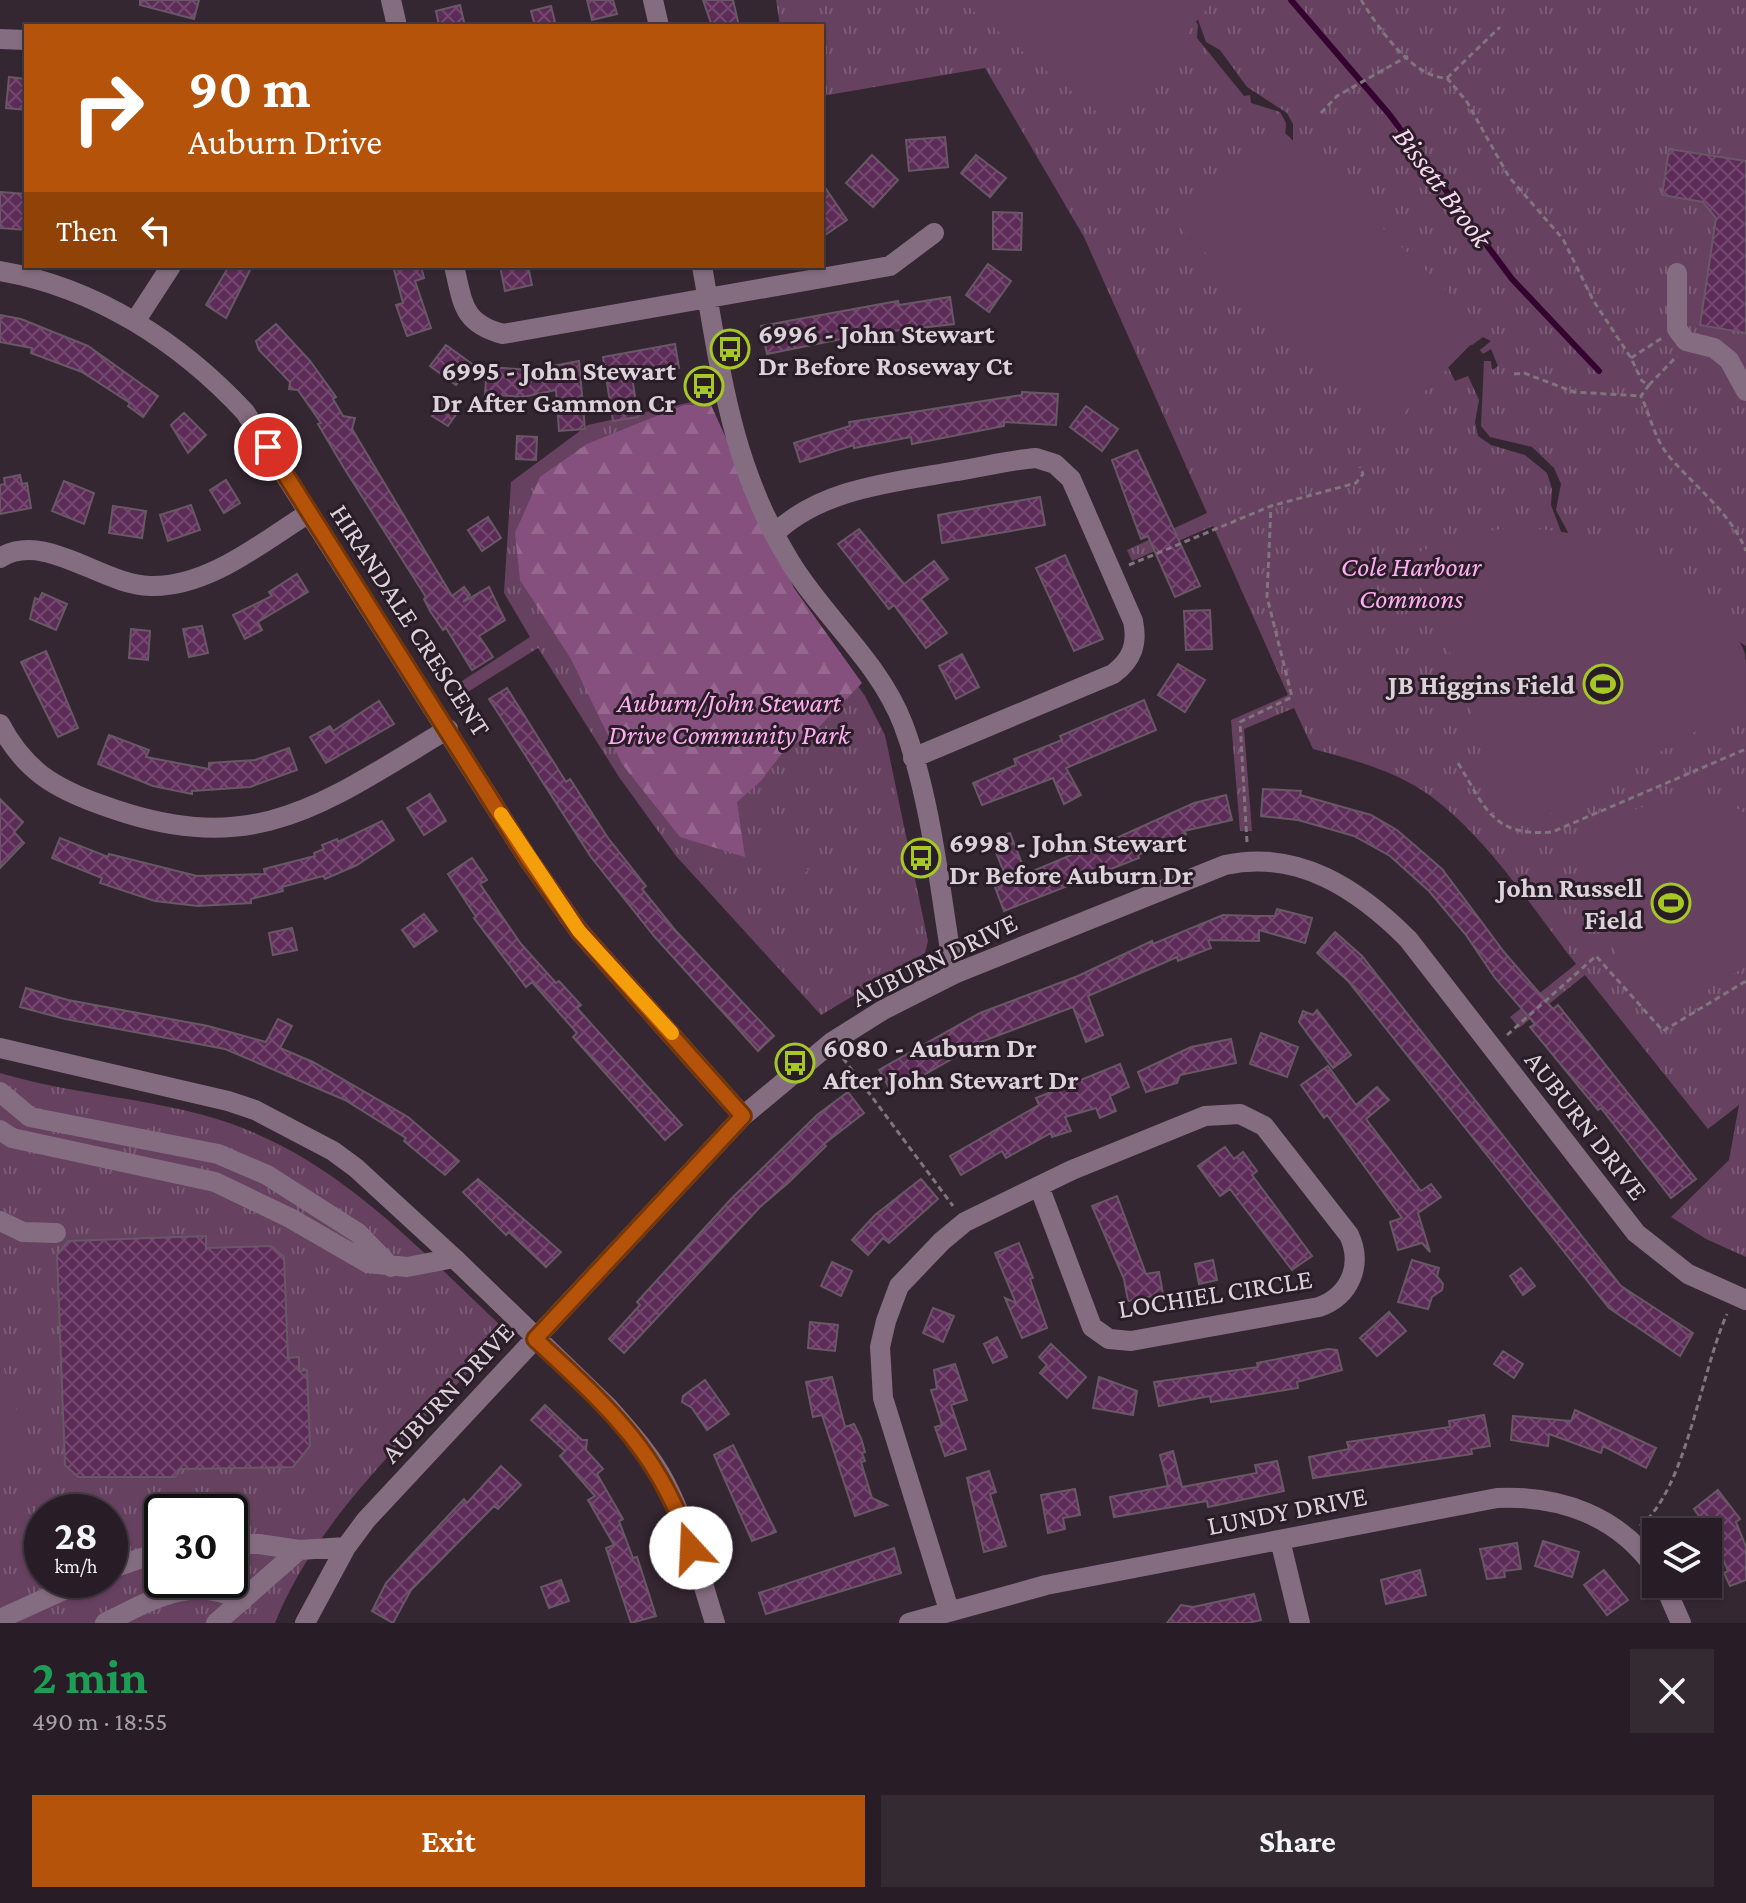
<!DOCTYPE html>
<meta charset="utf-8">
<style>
:root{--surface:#281d26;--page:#342a32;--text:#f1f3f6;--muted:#a5a2a7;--line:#443b43;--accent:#b45309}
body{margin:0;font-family:"Crimson Pro",serif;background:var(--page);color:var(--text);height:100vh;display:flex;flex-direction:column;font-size:30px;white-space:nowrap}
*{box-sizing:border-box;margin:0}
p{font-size:26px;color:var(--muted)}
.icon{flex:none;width:44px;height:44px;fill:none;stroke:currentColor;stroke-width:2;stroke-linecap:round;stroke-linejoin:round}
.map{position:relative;height:1623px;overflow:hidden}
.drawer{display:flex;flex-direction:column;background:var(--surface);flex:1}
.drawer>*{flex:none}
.hud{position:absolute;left:24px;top:24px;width:800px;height:244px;border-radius:0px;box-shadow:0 2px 6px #0004,0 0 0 2px var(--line);background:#b45309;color:#fff;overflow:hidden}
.buttons{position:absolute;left:1642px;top:1518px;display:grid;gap:16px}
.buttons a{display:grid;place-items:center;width:80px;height:80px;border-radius:0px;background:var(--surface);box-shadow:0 2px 6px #0004,0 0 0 2px var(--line);font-size:40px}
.speed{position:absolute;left:24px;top:1494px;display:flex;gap:16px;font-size:40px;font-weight:700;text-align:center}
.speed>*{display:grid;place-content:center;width:104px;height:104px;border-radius:50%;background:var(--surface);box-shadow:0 2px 6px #0004,0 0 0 2px var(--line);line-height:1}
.speed small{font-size:20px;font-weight:400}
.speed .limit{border:4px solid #111;border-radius:12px;background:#fff;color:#111}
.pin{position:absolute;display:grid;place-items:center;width:68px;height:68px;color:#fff;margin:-34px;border:4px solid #fff;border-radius:50%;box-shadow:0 2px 8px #0007}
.me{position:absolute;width:88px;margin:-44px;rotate:340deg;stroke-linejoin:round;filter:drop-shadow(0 0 6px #0008)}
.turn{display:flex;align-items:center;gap:28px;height:168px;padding:0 32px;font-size:36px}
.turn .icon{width:104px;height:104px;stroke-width:2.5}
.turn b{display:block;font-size:56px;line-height:68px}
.then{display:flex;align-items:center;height:76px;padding:0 32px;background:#0003;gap:16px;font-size:30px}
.round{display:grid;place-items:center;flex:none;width:84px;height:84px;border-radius:0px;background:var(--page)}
.summary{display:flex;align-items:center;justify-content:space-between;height:136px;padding:0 32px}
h1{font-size:48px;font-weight:700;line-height:60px;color:#1e9e55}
.primary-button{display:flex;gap:16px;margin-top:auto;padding:16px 32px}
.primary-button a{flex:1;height:92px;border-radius:0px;background:var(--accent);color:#fff;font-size:32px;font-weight:700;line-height:92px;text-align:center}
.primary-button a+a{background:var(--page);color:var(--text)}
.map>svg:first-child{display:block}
.grass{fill:url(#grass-tufts);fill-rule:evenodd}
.forest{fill:url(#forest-firs)}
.pitch{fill:#664160}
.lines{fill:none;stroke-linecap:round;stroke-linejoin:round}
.stream{stroke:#340330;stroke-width:6}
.building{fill:url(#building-cross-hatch);stroke:#685865;stroke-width:2}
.path{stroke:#80747d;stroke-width:3;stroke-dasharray:6 4;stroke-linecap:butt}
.minor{stroke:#856d81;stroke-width:20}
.route-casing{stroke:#753606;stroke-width:20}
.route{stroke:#b45309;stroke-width:14}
.slow{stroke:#f59e0b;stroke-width:14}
.labels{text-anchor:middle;stroke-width:6;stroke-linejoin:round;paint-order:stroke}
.poi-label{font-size:28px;font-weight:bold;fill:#dcd3da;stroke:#2b1d28;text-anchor:start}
.park-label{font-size:28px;font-style:italic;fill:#fdadf1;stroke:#2b1d28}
.street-label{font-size:28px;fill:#dcd3da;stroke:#2b1d28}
.water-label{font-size:30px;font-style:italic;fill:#f8d7f2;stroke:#2b1d28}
</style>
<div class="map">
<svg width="1746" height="1623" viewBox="0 0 1746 1623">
<defs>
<pattern id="grass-tufts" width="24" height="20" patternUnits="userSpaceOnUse" patternTransform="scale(2)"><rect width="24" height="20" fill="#664160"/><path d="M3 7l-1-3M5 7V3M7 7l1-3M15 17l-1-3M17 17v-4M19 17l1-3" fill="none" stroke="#7b5c76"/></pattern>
<pattern id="forest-firs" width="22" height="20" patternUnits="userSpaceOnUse" patternTransform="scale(2)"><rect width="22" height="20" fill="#86507e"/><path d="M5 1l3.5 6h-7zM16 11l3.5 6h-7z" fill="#966890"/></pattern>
<pattern id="building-cross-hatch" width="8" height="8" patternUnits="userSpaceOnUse" patternTransform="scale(2)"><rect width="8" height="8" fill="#5d2b57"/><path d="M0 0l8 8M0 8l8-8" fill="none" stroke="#74496f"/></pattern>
</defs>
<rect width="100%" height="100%" fill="#352732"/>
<path class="grass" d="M776 0H1183L1198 25 1197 38 1244 96 1250 95 1251 103 1280 112 1286 123 1285 137 1458 354 1447 365 1455 381 1468 376 1479 400 1475 422 1478 436 1491 445 1525 455 1547 473 1552 489 1551 505 1565 542 1746 660V1257L1706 1239 1671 1217 1729 1160 1739 1105 1708 1129 1585 975 1519 1028 1510 1017 1576 964C1532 908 1489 840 1432 797 1397 771 1354 760 1313 749L1294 708 1244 729 1252 831H1240L1231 720 1288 695 1213 526 1132 561 1127 550 1207 513 1084 237 985 68 822 96V26H780Z
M1191 0H1746V646L1570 536 1556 510 1561 484 1554 468 1532 447 1490 437 1481 426 1484 361H1491L1492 370 1498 366 1491 349 1483 354 1480 350 1491 341 1483 337 1472 345 1460 342 1293 156V124L1287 113 1247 87 1220 50 1206 42Z
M705 399 710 426 758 546 865 696 885 735 928 941 925 953 821 1015 676 856 619 777 538 648 466 693 459 683 530 637 504 593 511 482 588 425Z
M0 1073C66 1093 137 1097 203 1115 327 1148 409 1239 499 1324L502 1331 498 1341C419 1427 319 1513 275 1623H0ZM42 1512H110V1580H42ZM162 1512H230V1580H162Z"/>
<path class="forest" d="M684 405H711L794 588 862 683 816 730 783 752 761 781 737 802 745 857 680 837 622 764 571 659 520 580 515 533 540 477 587 444Z"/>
<path class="pitch" d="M960 0H1214L1112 124Z
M1277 125 1486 329 1387 430 1177 225Z
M1512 527C1594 532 1661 548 1716 614 1726 626 1741 638 1745 654 1746 668 1746 688 1746 703L1537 821C1517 824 1505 819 1488 809 1486 721 1442 636 1408 556L1463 536Z
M1688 797 1723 800 1746 814V966L1678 1008 1647 1014 1633 993 1570 840C1611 815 1641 805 1688 797Z
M785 824 808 871 779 885 756 839Z
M0 1357 33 1463 0 1473Z"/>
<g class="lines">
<path class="stream" d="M1291 0 1389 114 1512 279 1599 371"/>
</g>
<path class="building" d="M140 0H199L194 19 140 5Z
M587 0H613L617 14 592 20Z
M703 0H733L739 26H712Z
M460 5 465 26H439L436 11Z
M551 6 556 26H535L531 11Z
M9 77 26 79V110L6 108Z
M945 137 948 167 909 171 906 140Z
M1669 149 1746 161V333L1700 325 1716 218 1703 202 1662 195Z
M872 155 898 180 873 207 846 183Z
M976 155 1006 178 990 197 961 173Z
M822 183 847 220 822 237Z
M0 192 26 194V230L0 228Z
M993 212 1022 213 1021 250 993 249Z
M988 264 1011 281 989 312 966 295Z
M229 266H252L226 318 206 305Z
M393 266H421L424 278 415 281 431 328 407 336 396 305 403 303Z
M500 266H528L532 285 505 291Z
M950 297 954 324 866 334 767 354 761 326 898 301 899 305Z
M0 315 21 319 88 346 158 396 143 417 128 406 130 403 82 372 31 353 32 348 0 342Z
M276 324 310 361 336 397 333 399 343 416 355 418 352 429 452 596 464 587 470 595 463 602 489 587 505 620 479 636 493 657 472 670 446 628 443 630 430 611 424 599 426 597 344 468 318 424 321 423 298 390 289 389 290 382 259 350 256 341Z
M675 344 679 368 632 376 638 417 613 421 603 357Z
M446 345 472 364 456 385 430 366Z
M579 361 585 429 559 431 556 390 523 397 485 394 487 367 532 370Z
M1022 392 1058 394 1056 425 1004 422V426L912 444 911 437 854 448V445L800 462 794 443 850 426 849 422 1022 395Z
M443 400 459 410 448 426 432 416Z
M1086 406 1118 429 1102 451 1070 427Z
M184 413 206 435 188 453 171 425Z
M517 436 537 437 536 460 516 459Z
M1137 450 1200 586 1175 597 1148 536 1141 539 1112 460Z
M20 475 22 484 27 483 31 508 0 514V485L5 484 4 478Z
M226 480 240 503 224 513 210 490Z
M64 481 94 493 84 524 52 511Z
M1040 497 1045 525 942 543 938 515Z
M191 505 200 530 168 541 160 515Z
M113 506 146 511 142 538 109 533Z
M488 517 501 538 482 551 468 530Z
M859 529 904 584 934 561 948 579 921 599 947 633 926 648 894 605 889 609 838 544Z
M1065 555 1103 639 1074 651 1036 568Z
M297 574 308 592 258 622 262 630 245 639 233 615 272 596 269 592Z
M42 593 67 604 56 630 30 619 35 598 39 600Z
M1210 610 1212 649 1186 650 1184 611Z
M202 626 208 653 189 657 183 629Z
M131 629 150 631 148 660 129 658Z
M46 651 78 728 58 737 21 662Z
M962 654 979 687 956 699 939 666Z
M1178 664 1205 680 1185 712 1158 695Z
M507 688 566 782 570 779 608 838 646 886 642 889 675 930 774 1036 758 1051 654 936 591 857 489 699Z
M1144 700 1156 730 1066 768 1081 795 1064 804 1053 778 982 805 973 783 1016 765 1014 759 1062 740 1060 736Z
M379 701 394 724 326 763 310 737 330 726 333 731Z
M109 735 149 750 146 757 209 769V763L255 760 289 748 297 770 250 787 192 791V794L153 786 98 764Z
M1263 789 1301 791 1300 795 1371 815 1397 830 1442 869 1504 952 1553 1009 1558 1005 1696 1179 1671 1198 1601 1108 1598 1110 1530 1027 1535 1024 1495 978 1466 935 1429 891 1390 856 1354 836 1298 820 1261 816Z
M430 794 446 821 424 835 407 808Z
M1226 795 1232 820 1184 831 1186 834 1138 855 1139 858 1004 911 995 887 1008 882 991 840 1010 833 1026 874 1078 852 1079 855 1194 803Z
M0 799 23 822 14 832 24 843 0 868Z
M382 821 394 840 357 865 325 879 323 876 282 887 283 891 251 899V903L198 906 155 901 100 883 102 878 52 858 60 838 108 857 109 854 197 876 265 874 264 869 315 856 314 853 324 849 322 845 337 839 338 842Z
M472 858 487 880 480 884 521 944 556 983 559 981 581 1005 577 1008 682 1125 665 1140 573 1037 577 1033 532 982 526 987 474 918 476 917 448 874Z
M1277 909 1312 918 1305 943 1259 930V941L1208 940 1211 948 1178 961 1177 957 1088 996 1103 1035 1086 1042 1073 1007 970 1046 971 1048 892 1093 879 1070 980 1013 1078 976 1152 941 1153 944 1223 915 1255 916 1256 920V916H1275Z
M424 914 437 931 414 947 402 930Z
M292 928 297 950 273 955 269 933Z
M1335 932 1362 956 1621 1286 1693 1333 1680 1356 1609 1308 1348 981 1317 953Z
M26 988 68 1000 208 1026 266 1042 278 1019 292 1026 280 1048 313 1062 408 1117 459 1161 445 1175 404 1141 406 1138 345 1100 225 1049 65 1019 20 1007Z
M1317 1010 1351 1055 1333 1068 1299 1022 1303 1011 1313 1015Z
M1261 1033 1298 1047 1287 1077 1250 1064Z
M1231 1039 1236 1063 1180 1075 1177 1083 1146 1092 1138 1072 1191 1047Z
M1120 1064 1129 1087 1110 1096 1116 1111 1100 1118 1096 1108 1065 1117 1071 1131 1052 1137 1051 1133 1006 1158 1002 1151 961 1175 950 1156 1039 1105 1036 1098Z
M1328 1066 1356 1105 1377 1087 1389 1100 1366 1119 1421 1191 1431 1184 1441 1197 1418 1213 1430 1252 1422 1243 1398 1250 1390 1222 1402 1218 1327 1115 1324 1118 1301 1085Z
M848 1092 864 1113 824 1144 826 1146 788 1183 760 1207 624 1353 609 1339 640 1305 637 1302 732 1198 817 1115Z
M1225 1147 1234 1159 1243 1152 1257 1171 1252 1175 1312 1256 1292 1270 1230 1189 1220 1196 1198 1166Z
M478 1179 561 1252 546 1267 509 1232 506 1235 463 1192Z
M921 1179 938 1199 889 1243 883 1238 868 1255 852 1240 875 1215Z
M1117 1196 1146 1274 1159 1272 1163 1294 1128 1301 1124 1279 1092 1206Z
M206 1236V1248L271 1246 284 1257 288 1358 299 1357V1371L307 1370 310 1446 293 1467 180 1469 175 1477H78L65 1465 57 1255 68 1241Z
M1019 1243 1033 1278 1030 1279 1047 1328 1022 1338 1005 1298 1016 1303 995 1253Z
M1213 1260 1217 1280 1199 1284 1195 1264Z
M1412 1260 1439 1268 1437 1276 1443 1284 1442 1290 1432 1297 1428 1309 1398 1302Z
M832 1262 852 1271 841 1296 821 1286Z
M1521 1268 1535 1286 1523 1295 1510 1276Z
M933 1308 954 1316 943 1342 923 1333Z
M1389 1312 1406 1331 1377 1356 1360 1338Z
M810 1322 838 1325 835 1351 808 1348Z
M997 1337 1007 1357 993 1363 984 1344Z
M1051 1344 1086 1377 1067 1398 1040 1373 1047 1365 1039 1357Z
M1328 1349 1337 1350 1342 1370 1297 1382 1298 1388 1211 1402 1210 1396 1159 1406 1154 1382 1258 1367 1257 1363Z
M1503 1351 1523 1364 1514 1378 1494 1364Z
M955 1364 967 1400 951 1405 966 1449 945 1456 935 1427 942 1425 931 1390 937 1389 934 1370Z
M832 1377 845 1427 854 1424 861 1438 865 1452 862 1453 865 1461 861 1462 872 1498 887 1505 855 1516 822 1415 813 1417 806 1382Z
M1099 1377 1137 1391 1133 1415 1093 1408Z
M705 1380 729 1414 707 1430 692 1408 682 1402 683 1396Z
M545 1405 582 1440H587L586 1450 603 1469 597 1474 623 1519 619 1521 633 1558 637 1557 656 1616 631 1623 606 1548 614 1545 588 1500 595 1496 560 1456 565 1451 531 1420Z
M1575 1410 1656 1448 1646 1468 1603 1446 1601 1453 1549 1434 1548 1446 1511 1440 1513 1416 1571 1421Z
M1484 1415 1490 1446 1471 1449 1472 1454 1313 1478 1309 1457 1349 1449 1347 1442 1450 1427 1449 1421Z
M733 1445 776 1532 752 1541 714 1455Z
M1173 1451 1182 1487 1257 1473 1255 1465 1277 1461 1284 1491 1208 1507 1207 1501 1114 1517 1110 1497 1168 1486 1160 1455Z
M501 1466 521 1485 498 1509 494 1506 411 1590 393 1623 372 1611 386 1583 414 1552 464 1499 467 1503Z
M989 1471 996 1492 990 1494 1006 1546 984 1552 967 1478Z
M1075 1489 1080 1515 1063 1518 1065 1529 1048 1533 1041 1495Z
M1718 1490 1740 1519 1736 1522 1746 1547V1580L1730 1586 1724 1573 1728 1571 1714 1537 1694 1509Z
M1543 1541 1579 1552 1572 1577 1535 1566Z
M1517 1543 1521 1569 1504 1571 1505 1577 1487 1579 1480 1549Z
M894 1548 901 1573 766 1614 759 1593Z
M1420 1570 1426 1595 1386 1604 1381 1580Z
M1604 1570 1628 1600 1607 1615 1584 1585Z
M561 1580 569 1601 549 1608 541 1587Z
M1254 1594 1261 1620 1248 1623H1167L1181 1605 1193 1607Z"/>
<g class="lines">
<path class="path" d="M1361 0C1378 27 1412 78 1447 78L1467 102 1509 177 1563 239 1593 300 1631 358 1642 381 1649 385 1641 396C1652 420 1655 443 1675 463 1699 490 1732 515 1746 551
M1447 78 1500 27
M1321 113 1337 96 1408 56
M1631 358 1662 338
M1514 374 1524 373 1574 392 1641 396
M1649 385 1677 356
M1129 565 1271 506 1356 483 1363 474 1360 467
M1458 763C1485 807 1492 837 1552 832L1746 749
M1247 842 1240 722 1292 697 1267 597 1271 506
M1507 1035 1596 956 1663 1031 1746 981
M843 1058 953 1206
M1640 1526C1686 1490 1701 1371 1727 1314"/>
<path class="minor" d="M391 0 397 26
M653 0 659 26
M0 39 26 40
M454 266C463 303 462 323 503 334L890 266 934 233
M702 266C721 373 731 465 789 560 823 617 879 661 903 724 932 800 940 894 954 974
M0 271C95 287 180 342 245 412L528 859 579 931 743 1116
M1677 273V329L1686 341 1714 348 1729 360 1746 391
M136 320 171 266
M774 534C821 488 895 482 957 471 983 467 1010 460 1036 458L1055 464 1071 479 1133 621C1138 644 1132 660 1113 674L913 758
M0 558C44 530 102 585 150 586 208 588 262 542 309 513
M0 724C24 770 54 788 102 805 254 861 321 805 448 729
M0 1048 228 1101 255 1110 333 1151 356 1168 454 1258 609 1408C629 1431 651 1455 665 1482 688 1526 700 1576 715 1623
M0 1092 30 1117 218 1154 267 1175 358 1233 391 1267
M0 1130 12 1138 215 1182 290 1218 368 1263 407 1267 454 1258
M0 1221 23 1232 56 1233
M1280 1540 1300 1623
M230 1544H259L299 1550 346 1547
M110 1569 162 1551
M1664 1584 1681 1623
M949 1610 883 1398 880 1347 886 1321 899 1286 942 1241 965 1222 1072 1170 1205 1116 1240 1114 1264 1126 1349 1235C1363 1265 1350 1296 1319 1307L1131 1341 1109 1339 1092 1327 1039 1186
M0 1619 86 1580
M105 1623C152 1600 192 1574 242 1601
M216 1623 299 1550
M305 1623 346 1547 366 1520 743 1116 832 1042 883 1010 954 974 1225 865C1298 849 1358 889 1408 939L1636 1233 1688 1274 1746 1300
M909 1623 1046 1585 1497 1498C1560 1495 1619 1516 1656 1570"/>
</g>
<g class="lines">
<g class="route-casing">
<path id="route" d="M268 447 528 859 579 931 743 1116 535 1339C606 1405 660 1452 691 1548"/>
</g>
<use href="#route" class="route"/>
<path class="slow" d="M501 814 579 931 672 1033"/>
</g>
<defs>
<g id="bus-ring" transform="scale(2)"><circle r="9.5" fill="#2b1d28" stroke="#a5c824" stroke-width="1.5"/><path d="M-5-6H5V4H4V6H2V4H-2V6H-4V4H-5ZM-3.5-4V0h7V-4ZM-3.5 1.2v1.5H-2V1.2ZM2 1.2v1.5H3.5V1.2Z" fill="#a5c824"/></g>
<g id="stadium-ring" transform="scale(2)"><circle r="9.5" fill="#2b1d28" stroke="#a5c824" stroke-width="1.5"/><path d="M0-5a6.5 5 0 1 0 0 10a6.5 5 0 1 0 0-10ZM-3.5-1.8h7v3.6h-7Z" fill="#a5c824"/></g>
</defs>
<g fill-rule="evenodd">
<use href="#bus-ring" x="730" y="349"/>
<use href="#bus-ring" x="704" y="386"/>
<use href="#stadium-ring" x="1603" y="684"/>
<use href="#bus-ring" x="921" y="858"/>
<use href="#stadium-ring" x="1671" y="903"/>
<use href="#bus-ring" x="795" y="1063"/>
</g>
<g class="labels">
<g class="poi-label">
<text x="758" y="343">6996 - John Stewart<tspan x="758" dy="32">Dr Before Roseway Ct</tspan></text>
<text x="676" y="380" text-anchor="end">6995 - John Stewart<tspan x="676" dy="32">Dr After Gammon Cr</tspan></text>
<text x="1575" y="694" text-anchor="end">JB Higgins Field</text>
<text x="949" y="852">6998 - John Stewart<tspan x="949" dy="32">Dr Before Auburn Dr</tspan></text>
<text x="1643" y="897" text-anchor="end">John Russell<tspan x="1643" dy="32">Field</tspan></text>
<text x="823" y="1057">6080 - Auburn Dr<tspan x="823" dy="32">After John Stewart Dr</tspan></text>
</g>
<g class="park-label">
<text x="1411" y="576">Cole Harbour<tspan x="1411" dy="32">Commons</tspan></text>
<text x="729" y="712">Auburn/John Stewart<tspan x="729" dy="32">Drive Community Park</tspan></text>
</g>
<g class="street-label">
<text transform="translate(411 620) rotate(57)" y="10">HIRANDALE CRESCENT</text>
<text transform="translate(934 959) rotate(-26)" y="10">AUBURN DRIVE</text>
<text transform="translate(1587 1125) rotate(52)" y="10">AUBURN DRIVE</text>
<text transform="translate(1215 1293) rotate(-9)" y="10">LOCHIEL CIRCLE</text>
<text transform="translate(447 1392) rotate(-47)" y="10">AUBURN DRIVE</text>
<text transform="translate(1287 1510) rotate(-11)" y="10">LUNDY DRIVE</text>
</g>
<g class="water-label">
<text transform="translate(1443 187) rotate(53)" y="10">Bissett Brook</text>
</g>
</g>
</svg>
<div class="buttons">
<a><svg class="icon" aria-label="layers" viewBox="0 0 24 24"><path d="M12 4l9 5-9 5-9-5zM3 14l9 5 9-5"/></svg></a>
</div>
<div class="speed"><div>28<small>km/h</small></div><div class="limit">30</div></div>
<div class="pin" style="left:268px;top:447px;background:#d93025"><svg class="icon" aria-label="arrive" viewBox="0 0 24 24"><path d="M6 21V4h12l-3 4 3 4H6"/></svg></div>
<svg class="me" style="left:691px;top:1548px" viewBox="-20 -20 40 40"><circle r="19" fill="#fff"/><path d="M0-13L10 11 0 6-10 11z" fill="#b45309"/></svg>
<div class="hud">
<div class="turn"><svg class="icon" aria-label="right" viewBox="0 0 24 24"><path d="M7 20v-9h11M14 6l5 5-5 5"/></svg><div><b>90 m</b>Auburn Drive</div></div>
<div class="then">Then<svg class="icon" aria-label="left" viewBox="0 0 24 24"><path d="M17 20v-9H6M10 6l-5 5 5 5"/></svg></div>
</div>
</div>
<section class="drawer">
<div class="summary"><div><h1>2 min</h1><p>490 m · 18:55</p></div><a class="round"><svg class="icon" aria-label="close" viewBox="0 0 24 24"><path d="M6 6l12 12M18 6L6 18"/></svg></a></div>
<div class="primary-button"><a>Exit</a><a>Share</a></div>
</section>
